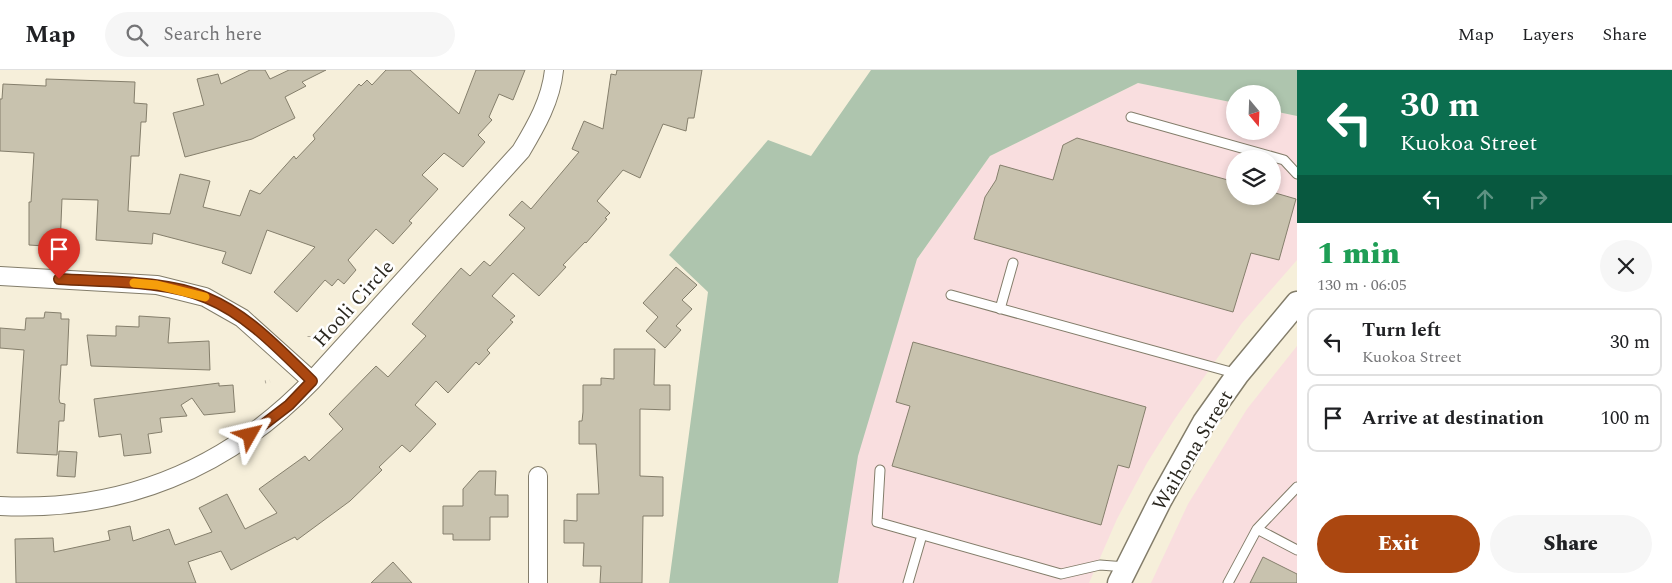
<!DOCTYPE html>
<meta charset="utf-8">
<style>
:root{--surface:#fff;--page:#f6f6f6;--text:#202124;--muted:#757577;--line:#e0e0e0;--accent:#ab4710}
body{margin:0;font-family:Spectral,serif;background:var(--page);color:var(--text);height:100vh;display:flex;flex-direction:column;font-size:19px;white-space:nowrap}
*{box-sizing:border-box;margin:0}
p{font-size:16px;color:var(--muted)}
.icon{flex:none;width:28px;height:28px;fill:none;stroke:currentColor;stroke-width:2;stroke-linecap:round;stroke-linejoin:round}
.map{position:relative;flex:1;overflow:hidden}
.details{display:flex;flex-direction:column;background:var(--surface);width:375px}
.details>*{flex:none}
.banner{background:#0b6e4f;color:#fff;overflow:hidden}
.needle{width:32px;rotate:161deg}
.fabs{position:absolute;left:1226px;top:15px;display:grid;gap:10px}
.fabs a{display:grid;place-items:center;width:55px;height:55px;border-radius:50%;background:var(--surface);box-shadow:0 2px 8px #0003;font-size:25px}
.pin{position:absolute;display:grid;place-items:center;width:42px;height:42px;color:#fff;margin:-51px -21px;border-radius:50% 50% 50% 0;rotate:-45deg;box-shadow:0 0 5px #0007}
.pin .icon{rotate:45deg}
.me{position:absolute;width:55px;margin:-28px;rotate:53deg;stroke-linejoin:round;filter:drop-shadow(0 0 4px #0008)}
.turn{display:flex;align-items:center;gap:18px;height:105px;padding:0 20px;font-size:22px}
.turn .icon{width:65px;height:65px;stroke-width:2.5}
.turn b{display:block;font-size:35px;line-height:42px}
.lanes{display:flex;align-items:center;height:48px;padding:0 20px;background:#0003;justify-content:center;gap:25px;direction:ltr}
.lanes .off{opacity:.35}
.round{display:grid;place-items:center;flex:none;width:52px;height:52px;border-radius:26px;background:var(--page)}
.overview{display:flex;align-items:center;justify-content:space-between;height:85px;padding:0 20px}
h1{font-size:30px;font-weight:800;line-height:38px;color:#1e9e55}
.button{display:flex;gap:10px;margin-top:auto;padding:10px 20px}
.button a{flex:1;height:58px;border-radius:30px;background:var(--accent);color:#fff;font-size:20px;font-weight:800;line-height:58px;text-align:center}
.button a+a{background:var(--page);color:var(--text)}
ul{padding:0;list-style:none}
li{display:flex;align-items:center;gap:15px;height:68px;margin:0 10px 8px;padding:0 10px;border:2px solid var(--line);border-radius:10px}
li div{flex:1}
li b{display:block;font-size:19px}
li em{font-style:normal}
header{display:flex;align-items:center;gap:30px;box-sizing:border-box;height:70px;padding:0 25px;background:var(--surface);border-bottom:1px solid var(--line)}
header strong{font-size:24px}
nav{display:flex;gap:28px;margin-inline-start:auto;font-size:18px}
.search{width:350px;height:45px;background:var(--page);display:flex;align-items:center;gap:12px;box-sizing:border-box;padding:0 18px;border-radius:28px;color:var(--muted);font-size:19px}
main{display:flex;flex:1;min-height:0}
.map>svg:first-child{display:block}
.industrial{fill:#f9dedf;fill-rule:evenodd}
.green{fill:#aec5ae}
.building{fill:#c8c2ae;stroke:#857f6c}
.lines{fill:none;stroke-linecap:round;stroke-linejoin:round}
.service-casing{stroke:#837d6a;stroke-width:11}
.minor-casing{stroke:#837d6a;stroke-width:20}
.tertiary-casing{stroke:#837d6a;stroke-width:25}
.path{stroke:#b0aa9a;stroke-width:3;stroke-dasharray:1 4;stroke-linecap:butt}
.service{stroke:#fff;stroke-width:9}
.minor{stroke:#fff;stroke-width:18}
.tertiary{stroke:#fff;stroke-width:22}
.route-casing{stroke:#6f2e0a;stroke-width:12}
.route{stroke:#ab4710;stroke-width:9}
.slow{stroke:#f59e0b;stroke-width:9}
.labels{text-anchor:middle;stroke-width:5;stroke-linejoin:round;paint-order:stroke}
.street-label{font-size:20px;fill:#2b2820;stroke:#fff}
</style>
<header>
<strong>Map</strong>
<div class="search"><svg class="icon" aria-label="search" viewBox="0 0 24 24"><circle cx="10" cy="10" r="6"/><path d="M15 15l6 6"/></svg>Search here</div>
<nav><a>Map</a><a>Layers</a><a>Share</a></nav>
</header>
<main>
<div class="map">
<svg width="1297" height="513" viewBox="0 0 1297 513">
<rect width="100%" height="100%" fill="#f6efda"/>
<path class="industrial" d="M1138 13 1235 33V61H1272L1273 41 1297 46V190L1242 253 1174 350 1147 393 1117 449 1089 513H838L857 386 917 189 990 86ZM1235 89H1272V126H1235Z
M1297 276V513H1151L1188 434 1247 339Z"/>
<path class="green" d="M871 0H1297V46L1273 41 1272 24H1235V33L1138 13 990 86 917 189 858 386 838 513H669L708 222 669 185 768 70 811 86Z"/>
<path class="building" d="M250 0H265L270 9 289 0H326L302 12 306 16 285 27 295 48 252 69 185 87 173 43 204 35 197 9 218 4 221 14Z
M386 0H410L459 44 476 0H525L513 30 499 24 489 47 492 50 478 65 485 72 463 97 444 83 422 105 438 119 409 151 412 153 393 174 376 159 348 190 356 200 344 214 338 209 332 216 325 210 297 242 274 222 315 177 267 160 251 204 222 193 226 182 153 163 152 174 96 170 98 130 62 129 60 177 29 175V132H31L34 83 0 81V29H2L3 14 46 16V9L135 12 134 33 147 34 146 52H141L139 86H131L128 141 170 144 180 104 210 111 203 137 240 146 250 120 260 124 294 86 296 89 315 69 313 65 359 14 361 16 367 10 372 15Z
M617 0H702L694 48H688L686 61 663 54 640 108 623 100 597 131 610 143 605 148 607 149 586 173 585 172 563 195 566 197 539 226 513 203 492 226 515 246 510 250 513 252 487 280 490 283 479 295 476 292 448 323 436 311 415 335 436 354 410 382 402 375 379 397 382 400 350 431 297 470 295 467 231 500 221 481 188 492 196 513H16L15 469 53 468 54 482 110 470 108 461 130 456 133 471 169 459 175 475 212 462 199 438 227 424 245 459 277 443 259 419 305 386 309 391 343 359 329 344 376 296 388 307 426 266 412 254 461 198 470 206 484 191 490 196 525 158 509 145 522 131 531 139 579 82 572 79 584 51 603 59 611 4 616 5Z
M1077 68 1235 112V126H1272V122L1296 129 1279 190 1251 183 1233 242 974 169 985 127 996 110 1000 95 1053 110 1063 75Z
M676 197 697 215 682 230 692 239 676 256 681 260 665 278 646 261 658 247 643 233Z
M45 242 61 243V249H69L67 295H61L59 329 60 333 65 334 64 351H59L57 385 17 383 24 280 0 278V258L25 260 26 248H44Z
M139 246 170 248 168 273 209 271 210 300 91 296 87 265 116 266V256L139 257Z
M913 272 1146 337 1129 398 1118 395 1101 455 892 396 910 336 896 332Z
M614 279H655L654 315H670V340L640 339V406L663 407V446H643L642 513H600L601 496H583L584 473H564V450L577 451V424H599L596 374H579V351H582L583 342V315H601V308L614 309Z
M219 313V316L233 315 235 342 204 345 192 328 181 335 187 346 160 348 162 362 148 364 151 383 124 386 121 364 99 367 94 329Z
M59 381 77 382 75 407 57 406Z
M479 401H496L495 425H508V447H490V470H453V464H443V436H463V419Z
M1263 487 1297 504V513H1250Z
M393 492 412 513H371Z"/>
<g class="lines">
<g class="service-casing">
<path id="service" d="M1131 47 1284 90 1297 104
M951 225 1238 304
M1000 239 1013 193
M880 400 877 452 1061 504 1100 495 1126 497
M1297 417 1257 459 1297 480
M908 513 922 465
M1228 513 1257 459"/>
</g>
<g class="minor-casing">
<path id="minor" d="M0 206 157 215 205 227 242 248 312 311
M0 436C122 442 227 399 312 311L521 81C536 56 551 30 554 0
M538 513V406"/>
</g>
<g class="tertiary-casing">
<path id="tertiary" d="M1119 513 1160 431 1204 352 1238 304 1297 233"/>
</g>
<path class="path" d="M309 266V270
M265 312 270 311"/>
<use href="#service" class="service"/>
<use href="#minor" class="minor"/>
<use href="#tertiary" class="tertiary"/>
</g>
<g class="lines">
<g class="route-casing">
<path id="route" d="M59 209C103 212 166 210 207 228 248 245 280 280 312 311L289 335 250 365"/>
</g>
<use href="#route" class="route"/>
<path class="slow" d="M134 213 157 215 205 227"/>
</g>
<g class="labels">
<g class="street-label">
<text transform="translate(353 233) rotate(-48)" y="7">Hooli Circle</text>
<text transform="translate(1192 380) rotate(-59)" y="7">Waihona Street</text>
</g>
</g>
</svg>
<div class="fabs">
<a><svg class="needle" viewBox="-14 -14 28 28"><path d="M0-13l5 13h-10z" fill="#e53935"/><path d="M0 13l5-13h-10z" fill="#757577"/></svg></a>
<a><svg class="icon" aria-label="layers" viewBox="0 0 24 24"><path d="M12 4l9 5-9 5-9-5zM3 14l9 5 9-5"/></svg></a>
</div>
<div class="pin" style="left:59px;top:209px;background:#d93025"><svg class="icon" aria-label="arrive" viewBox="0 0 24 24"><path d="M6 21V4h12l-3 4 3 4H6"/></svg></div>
<svg class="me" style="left:250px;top:365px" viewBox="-20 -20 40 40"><path d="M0-17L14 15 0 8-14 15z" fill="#ab4710" stroke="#fff" stroke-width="4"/></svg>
</div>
<section class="details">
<div class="banner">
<div class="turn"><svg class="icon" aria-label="left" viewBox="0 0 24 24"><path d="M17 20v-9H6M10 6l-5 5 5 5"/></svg><div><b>30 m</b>Kuokoa Street</div></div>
<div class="lanes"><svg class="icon" aria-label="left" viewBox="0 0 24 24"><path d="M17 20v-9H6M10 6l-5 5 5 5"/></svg><svg class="icon off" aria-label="ahead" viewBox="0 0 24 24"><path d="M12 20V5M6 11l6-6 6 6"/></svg><svg class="icon off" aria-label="right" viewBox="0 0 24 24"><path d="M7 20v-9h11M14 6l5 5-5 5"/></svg></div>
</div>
<div class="overview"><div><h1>1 min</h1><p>130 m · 06:05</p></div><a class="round"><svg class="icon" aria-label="close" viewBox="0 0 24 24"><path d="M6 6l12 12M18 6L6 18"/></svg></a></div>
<ul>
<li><svg class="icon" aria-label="left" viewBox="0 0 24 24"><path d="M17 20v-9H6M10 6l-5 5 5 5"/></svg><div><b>Turn left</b><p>Kuokoa Street</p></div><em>30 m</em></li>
<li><svg class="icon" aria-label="arrive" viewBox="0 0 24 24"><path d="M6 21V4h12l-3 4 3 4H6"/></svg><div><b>Arrive at destination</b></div><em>100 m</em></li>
</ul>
<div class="button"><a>Exit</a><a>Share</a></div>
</section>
</main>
